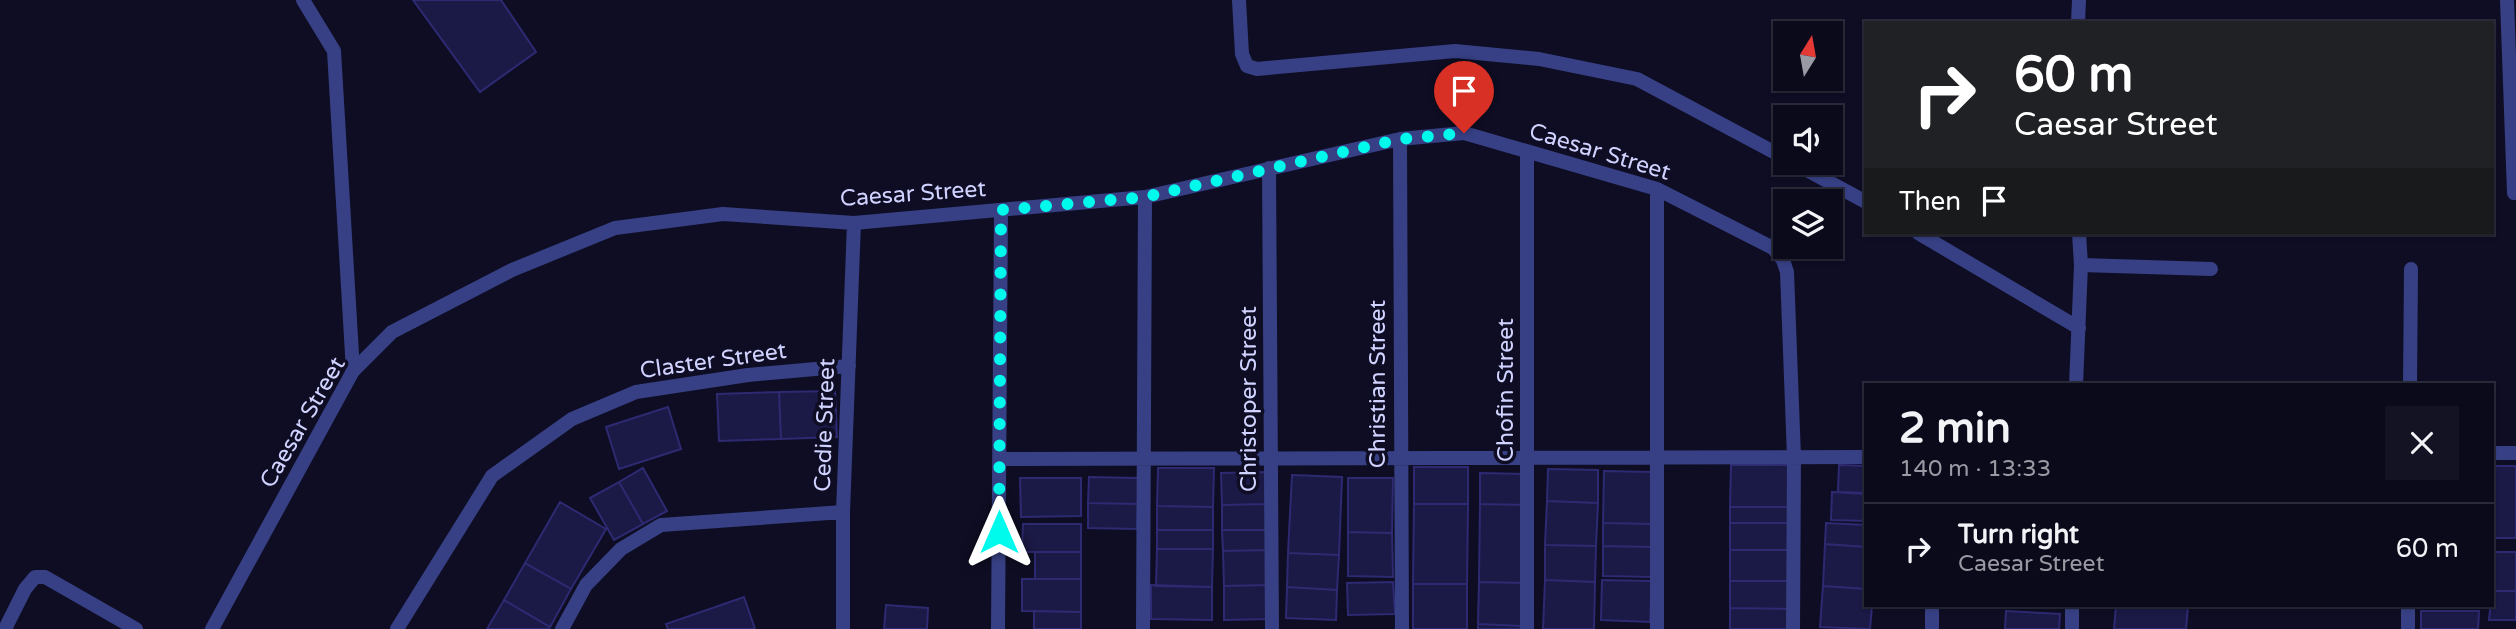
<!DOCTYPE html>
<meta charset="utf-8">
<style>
:root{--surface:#0a0a1b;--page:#131324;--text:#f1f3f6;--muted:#999aa3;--line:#2a2b3a}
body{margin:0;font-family:"Varela Round",sans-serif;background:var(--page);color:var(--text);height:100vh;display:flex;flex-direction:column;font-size:26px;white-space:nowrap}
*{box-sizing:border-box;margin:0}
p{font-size:23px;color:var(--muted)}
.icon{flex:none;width:38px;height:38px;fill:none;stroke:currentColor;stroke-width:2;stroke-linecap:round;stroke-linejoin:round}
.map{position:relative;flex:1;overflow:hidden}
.details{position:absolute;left:1864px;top:383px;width:630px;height:224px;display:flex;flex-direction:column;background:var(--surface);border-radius:0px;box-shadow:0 2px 5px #0004,0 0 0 2px var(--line)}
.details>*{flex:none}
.hud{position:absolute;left:1864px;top:21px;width:630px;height:214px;border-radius:0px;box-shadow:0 2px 5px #0004,0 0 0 2px var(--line);background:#202124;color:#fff;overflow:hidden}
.needle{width:46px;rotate:11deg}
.tools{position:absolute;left:1773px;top:21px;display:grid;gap:14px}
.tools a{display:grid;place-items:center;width:70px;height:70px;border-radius:0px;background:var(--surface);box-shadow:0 2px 5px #0004,0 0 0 2px var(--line);font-size:35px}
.pin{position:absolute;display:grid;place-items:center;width:60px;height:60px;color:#fff;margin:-72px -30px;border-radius:50% 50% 50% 0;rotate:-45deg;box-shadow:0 0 7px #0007}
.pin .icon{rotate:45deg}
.me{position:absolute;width:77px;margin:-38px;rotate:0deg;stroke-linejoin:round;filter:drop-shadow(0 0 5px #0008)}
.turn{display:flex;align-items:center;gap:24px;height:147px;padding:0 35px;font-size:32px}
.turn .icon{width:91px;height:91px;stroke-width:2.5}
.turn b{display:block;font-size:49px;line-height:60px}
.then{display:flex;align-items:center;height:66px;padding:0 35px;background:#0003;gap:14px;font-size:26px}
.round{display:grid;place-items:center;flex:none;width:74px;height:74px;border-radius:0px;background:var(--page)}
.headline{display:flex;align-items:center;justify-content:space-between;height:119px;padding:0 35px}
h1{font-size:42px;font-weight:800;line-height:52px}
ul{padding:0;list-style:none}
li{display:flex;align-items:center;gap:21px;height:91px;padding:0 35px;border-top:2px solid var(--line)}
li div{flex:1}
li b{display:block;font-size:26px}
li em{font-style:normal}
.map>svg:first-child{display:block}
.building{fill:#1b1945;stroke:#2d2a72;stroke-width:2}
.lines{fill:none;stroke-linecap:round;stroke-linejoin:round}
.lane{stroke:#374084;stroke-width:14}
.street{stroke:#374084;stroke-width:14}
.route{stroke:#00fbed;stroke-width:12;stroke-dasharray:0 21.6}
.labels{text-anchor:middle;stroke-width:7;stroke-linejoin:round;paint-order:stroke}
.street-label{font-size:23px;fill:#d0d2ff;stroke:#0e0d24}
</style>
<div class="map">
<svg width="2516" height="629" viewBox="0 0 2516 629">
<rect width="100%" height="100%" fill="#0e0d24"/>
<path class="building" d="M413 0H501L536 52 480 92Z
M835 391 837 437 781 439 779 392Z
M779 392 781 439 719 441 717 394Z
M668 407 681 449 619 469 606 427Z
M1731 465H1790V507H1730Z
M1839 465 1866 466V493L1838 492Z
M2492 466H2516V538H2492Z
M1414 467H1468V504H1414Z
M643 468 667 511 643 524 619 482Z
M1158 468H1214L1213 507 1157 506Z
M1548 469 1598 470V503L1547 501Z
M1604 471 1652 472V524L1603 523Z
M1266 472V504L1222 505 1221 473Z
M1480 473 1526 474 1525 505 1480 504Z
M1292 475 1342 477 1339 555 1288 553Z
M1089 477 1138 478V504L1088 503Z
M1020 478H1081V516L1021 517Z
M1348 478H1393L1392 533 1348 532Z
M619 482 643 524 614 540 590 498Z
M1832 492 1866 494V521L1831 520Z
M1547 501 1598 503 1596 546 1545 545Z
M560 502 606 529 571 589 525 563Z
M1088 503 1138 504 1137 529 1088 528Z
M1266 504 1267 530H1222V505Z
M1414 504H1468L1467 584H1413Z
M1480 504 1525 505 1524 583 1479 582Z
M1157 506 1213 507V530H1157Z
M1730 507H1790V523H1730Z
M1603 523 1652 524 1651 547 1603 546Z
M1730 523H1790V550H1730Z
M1826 523 1866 525V547L1825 544Z
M1023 524H1081V552H1022Z
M1157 530H1213V549H1157Z
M1222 530H1267V550L1223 551Z
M1348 532 1392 533 1393 577 1348 576Z
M1825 544 1866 547V589L1823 586Z
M1545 545 1596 546 1595 582 1545 580Z
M1603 546 1651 547V577L1603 576Z
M1157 549H1213L1212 587 1156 586Z
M1267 550 1268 585 1224 586 1223 551Z
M1730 550H1790V581H1730Z
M1035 552H1081V579H1035Z
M2492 552H2516V591H2492Z
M1288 553 1339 555 1337 590 1287 587Z
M525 563 571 589 550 627 504 600Z
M1022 579H1081V612L1022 611Z
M1545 580 1595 582 1594 629H1543Z
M1602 580 1652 581 1650 622 1601 620Z
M1730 581H1790V609L1730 608Z
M1393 582 1395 614 1348 615 1347 583Z
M1479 582 1524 583 1523 626 1478 624Z
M1413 584H1467V629H1413Z
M1151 585 1212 587V620L1151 619Z
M1268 585 1269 619 1224 620V586Z
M1823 586 1866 589V606H1872L1870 629 1820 627Z
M1287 587 1337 590 1336 620 1286 618Z
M2492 591H2516V620H2489Z
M744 597 755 629H668L666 624Z
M504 600 550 627 549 629H487Z
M886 605 928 608 927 629H884Z
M2116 606H2188L2186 629H2114Z
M1730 608 1790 609V629H1730Z
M1034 611 1081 612V629H1034Z
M2006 611 2060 614 2059 629H2005Z
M2421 611H2479L2478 629H2421Z
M1478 624 1523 626V629H1478Z"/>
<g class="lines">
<path class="lane" d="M303 0 334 51 353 371"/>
<path class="street" d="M1239 0 1242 54 1247 66 1257 69 1455 51 1539 59 1637 79 1785 158
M2507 0 2514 193
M2078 23 2079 0
M1400 139 1402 629
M1527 152V629
M1794 163 1866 202
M1269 168 1272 629
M1657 189V629
M1918 233 2079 328
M2081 265 2211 269
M2076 385 2081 265 2079 233
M2410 385 2411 269
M2492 453H2516
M1000 459 1866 457
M2072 606V629
M5 629 25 589 35 577H45L136 629
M212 629 353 371 392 332 512 270 615 228 723 214 854 223 1145 197 1400 139 1464 133 1657 189 1773 248 1783 260 1787 272 1794 457 1793 629
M397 629 492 476 572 419 636 392 748 375 849 366
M562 629 586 585 621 549 661 525 843 512
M843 629V512L854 223
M998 629 1001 210
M1143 629 1145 197
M1932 629V606
M2408 629V606"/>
</g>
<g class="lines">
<path class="route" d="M999 532 1001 210 1145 197 1400 139 1464 133"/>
</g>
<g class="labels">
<g class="street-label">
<text transform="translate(1600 151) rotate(17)" y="8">Caesar Street</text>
<text transform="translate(913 193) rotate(-4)" y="8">Caesar Street</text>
<text transform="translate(713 360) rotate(-8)" y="8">Claster Street</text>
<text transform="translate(1377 384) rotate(-90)" y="8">Christian Street</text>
<text transform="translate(1505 390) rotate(-90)" y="8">Chofin Street</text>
<text transform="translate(1248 399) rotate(-90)" y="8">Christoper Street</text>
<text transform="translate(302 422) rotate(-60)" y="8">Caesar Street</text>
<text transform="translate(824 425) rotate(-88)" y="8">Cedie Street</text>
</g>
</g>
</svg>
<div class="tools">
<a><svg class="needle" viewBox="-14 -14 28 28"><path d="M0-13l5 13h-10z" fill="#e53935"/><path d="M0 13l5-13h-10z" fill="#999aa3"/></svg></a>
<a><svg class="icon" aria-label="sound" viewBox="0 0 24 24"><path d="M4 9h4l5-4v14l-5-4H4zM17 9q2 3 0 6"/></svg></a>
<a><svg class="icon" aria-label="layers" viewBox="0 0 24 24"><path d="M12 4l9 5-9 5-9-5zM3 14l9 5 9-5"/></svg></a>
</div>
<div class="pin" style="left:1464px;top:133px;background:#d93025"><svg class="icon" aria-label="arrive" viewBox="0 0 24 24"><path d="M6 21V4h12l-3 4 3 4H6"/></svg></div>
<svg class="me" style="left:999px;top:532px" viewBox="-20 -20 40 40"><path d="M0-17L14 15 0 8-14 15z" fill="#00fbed" stroke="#fff" stroke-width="4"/></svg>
<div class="hud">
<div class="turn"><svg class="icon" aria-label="right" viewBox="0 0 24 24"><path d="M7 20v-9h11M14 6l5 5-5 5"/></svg><div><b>60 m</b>Caesar Street</div></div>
<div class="then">Then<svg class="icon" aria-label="arrive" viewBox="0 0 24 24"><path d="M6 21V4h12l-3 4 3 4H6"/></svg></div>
</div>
<section class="details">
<div class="headline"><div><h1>2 min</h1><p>140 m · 13:33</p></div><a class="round"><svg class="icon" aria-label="close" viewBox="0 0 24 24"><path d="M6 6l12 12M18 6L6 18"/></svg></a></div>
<ul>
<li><svg class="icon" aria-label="right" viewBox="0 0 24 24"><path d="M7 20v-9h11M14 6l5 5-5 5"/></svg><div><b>Turn right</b><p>Caesar Street</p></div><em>60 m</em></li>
</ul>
</section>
</div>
